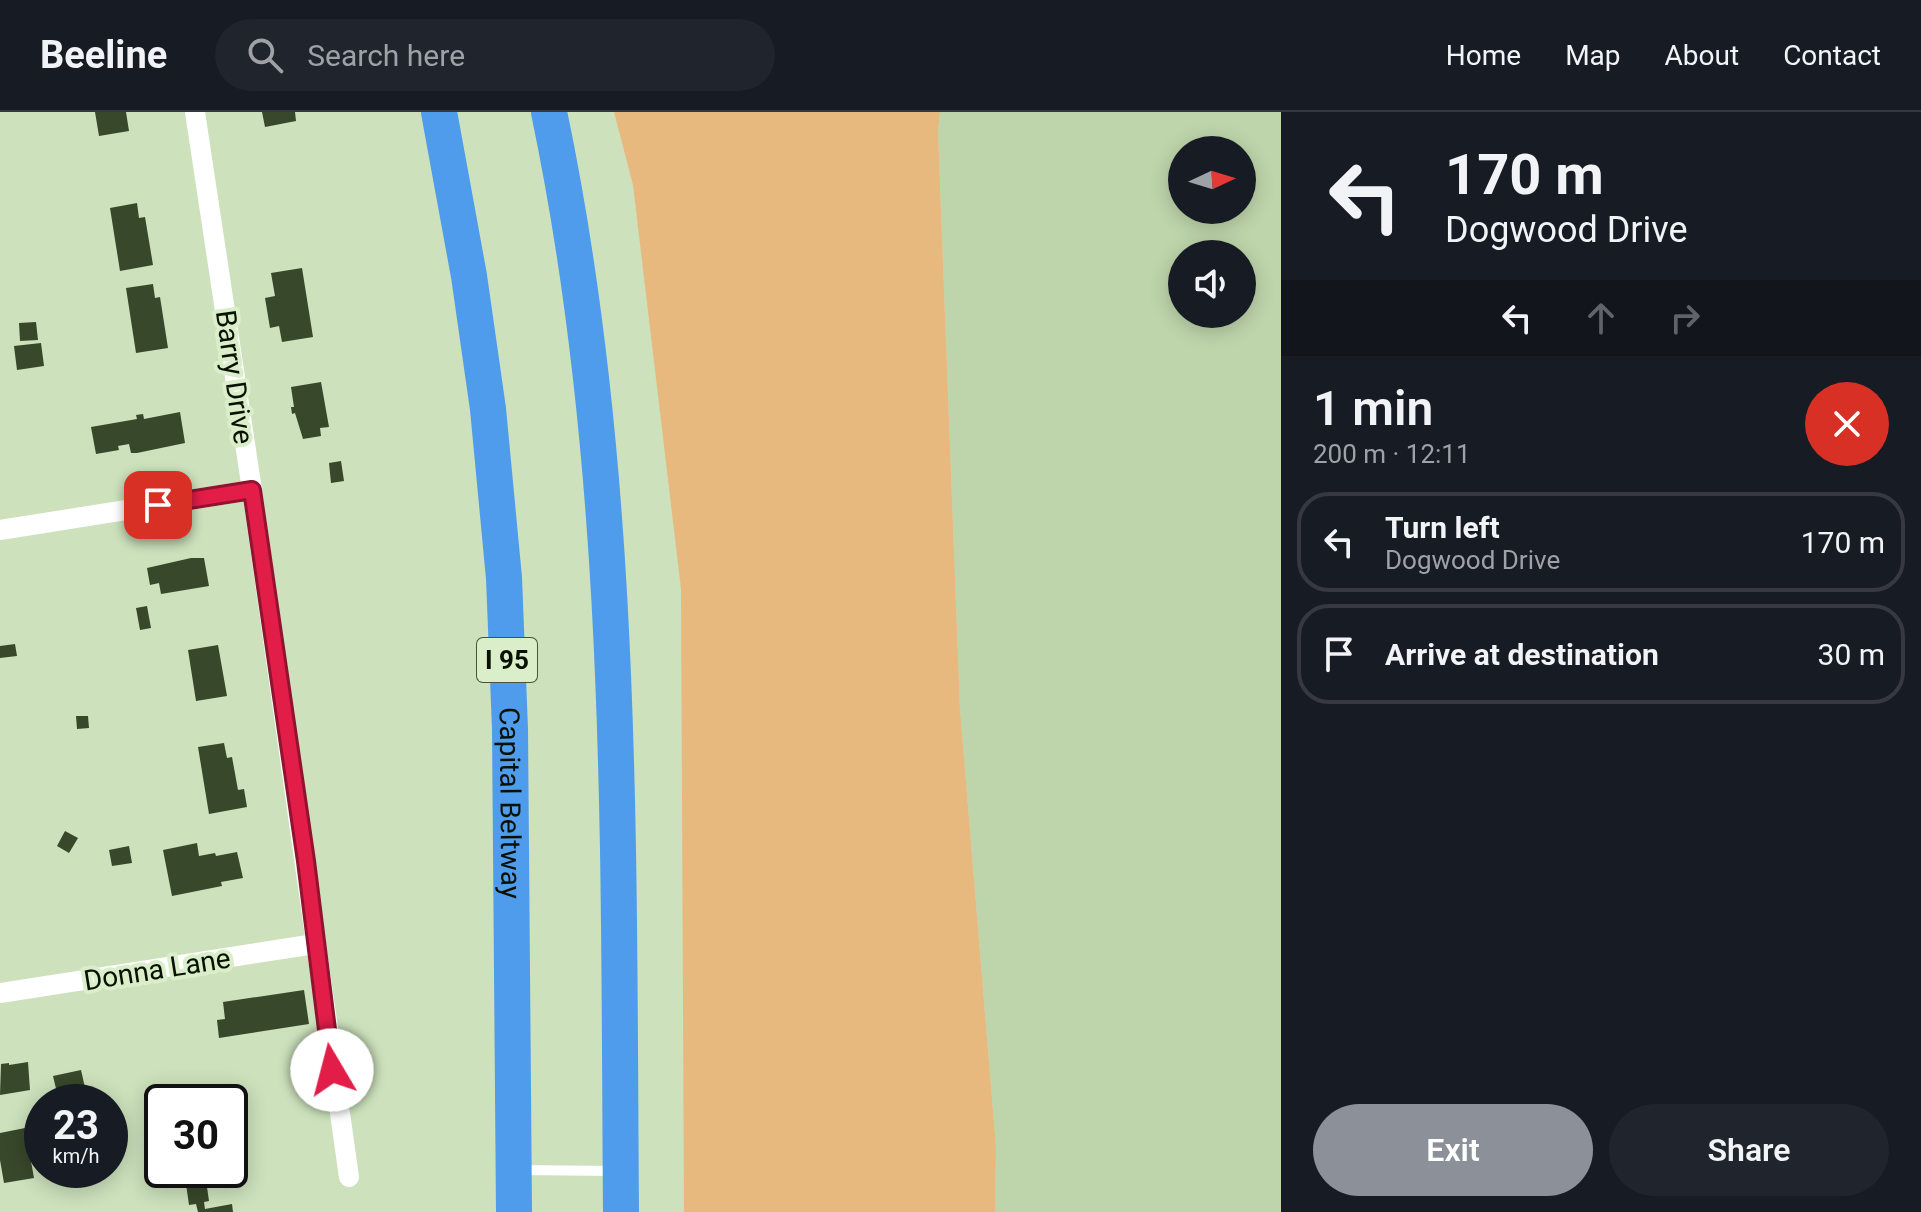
<!DOCTYPE html>
<meta charset="utf-8">
<style>
:root{--surface:#171b24;--page:#20242c;--text:#f1f3f6;--muted:#9ea1a6;--line:#363941;--accent:#8c9099}
body{margin:0;font-family:Roboto,sans-serif;background:var(--page);color:var(--text);height:100vh;display:flex;flex-direction:column;font-size:30px;white-space:nowrap}
*{box-sizing:border-box;margin:0}
p{font-size:26px;color:var(--muted)}
.icon{flex:none;width:44px;height:44px;fill:none;stroke:currentColor;stroke-width:2;stroke-linecap:round;stroke-linejoin:round}
.map{position:relative;flex:1;overflow:hidden}
.side{display:flex;flex-direction:column;background:var(--surface);width:640px}
.side>*{flex:none}
.banner{background:#171b24;color:var(--text);overflow:hidden}
.needle{width:52px;rotate:86deg}
.controls{position:absolute;left:1168px;top:24px;display:grid;gap:16px}
.controls a{display:grid;place-items:center;width:88px;height:88px;border-radius:50%;background:var(--surface);box-shadow:0 4px 20px #0003;font-size:40px}
.speed{position:absolute;left:24px;top:972px;display:flex;gap:16px;font-size:40px;font-weight:700;text-align:center}
.speed>*{display:grid;place-content:center;width:104px;height:104px;border-radius:50%;background:var(--surface);box-shadow:0 4px 20px #0003;line-height:1}
.speed small{font-size:20px;font-weight:400}
.speed .limit{border:4px solid #111;border-radius:12px;background:#fff;color:#111}
.pin{position:absolute;display:grid;place-items:center;width:68px;height:68px;color:#fff;margin:-34px;border-radius:16px;box-shadow:0 4px 12px #0006}
.me{position:absolute;width:88px;margin:-44px;rotate:352deg;stroke-linejoin:round;filter:drop-shadow(0 0 6px #0008)}
.turn{display:flex;align-items:center;gap:28px;height:168px;padding:0 32px;font-size:36px}
.turn .icon{width:104px;height:104px;stroke-width:2.5}
.turn b{display:block;font-size:56px;line-height:68px}
.lanes{display:flex;align-items:center;height:76px;padding:0 32px;background:#0003;justify-content:center;gap:40px;direction:ltr}
.lanes .off{opacity:.35}
.round{display:grid;place-items:center;flex:none;width:84px;height:84px;border-radius:42px;background:var(--page)}
.overview{display:flex;align-items:center;justify-content:space-between;height:136px;padding:0 32px}
h1{font-size:48px;font-weight:600;line-height:60px}
.primary-button{display:flex;gap:16px;margin-top:auto;padding:16px 32px}
.primary-button a{flex:1;height:92px;border-radius:48px;background:var(--accent);color:#fff;font-size:32px;font-weight:600;line-height:92px;text-align:center}
.primary-button a+a{background:var(--page);color:var(--text)}
ul{padding:0;list-style:none}
li{display:flex;align-items:center;gap:24px;height:100px;margin:0 16px 12px;padding:0 16px;border:4px solid var(--line);border-radius:32px}
li div{flex:1}
li b{display:block;font-size:30px}
li em{font-style:normal}
header{display:flex;align-items:center;gap:48px;box-sizing:border-box;height:112px;padding:0 40px;background:var(--surface);border-bottom:2px solid var(--line)}
header strong{font-size:38px}
nav{display:flex;gap:44px;margin-inline-start:auto;font-size:28px}
.search{width:560px;height:72px;background:var(--page);display:flex;align-items:center;gap:20px;box-sizing:border-box;padding:0 28px;border-radius:44px;color:var(--muted);font-size:30px}
main{display:flex;flex:1;min-height:0}
.map>svg:first-child{display:block}
.built{fill:#bed5ab;fill-rule:evenodd}
.green{fill:#e8b97f}
.building{fill:#38482a}
.lines{fill:none;stroke-linecap:round;stroke-linejoin:round}
.lane{stroke:#fff;stroke-width:10}
.street{stroke:#fff;stroke-width:20}
.highway{stroke:#4f9cec;stroke-width:36}
.route-casing{stroke:#92132f;stroke-width:20}
.route{stroke:#e11d48;stroke-width:14}
.labels{text-anchor:middle;stroke-width:8;stroke-linejoin:round;paint-order:stroke}
.shield{fill:#d9eec9;stroke:#47533f;stroke-width:2}
.shield-label{font-size:26px;font-weight:bold;fill:#091004}
.street-label{font-size:28px;fill:#091004;stroke:#d9eec9}
</style>
<header>
<strong>Beeline</strong>
<div class="search"><svg class="icon" aria-label="search" viewBox="0 0 24 24"><circle cx="10" cy="10" r="6"/><path d="M15 15l6 6"/></svg>Search here</div>
<nav><a>Home</a><a>Map</a><a>About</a><a>Contact</a></nav>
</header>
<main>
<div class="map">
<svg width="1281" height="1100" viewBox="0 0 1281 1100">
<rect width="100%" height="100%" fill="#cce1bc"/>
<path class="built" d="M940 0H1281V1100H995L996 1035 960 597 938 19ZM1182 38H1242V98H1182ZM1182 142H1242V202H1182Z"/>
<path class="green" d="M614 0H940L938 19 960 597 996 1035 995 1100H684L681 477 633 73Z"/>
<path class="building" d="M95 0H126L129 19 99 24Z
M262 0H295L296 9 265 15Z
M137 91 139 106 145 105 153 153 120 159 110 96Z
M302 156 313 225 282 230 279 214 270 216 265 186 275 184 271 161Z
M153 172 155 186 160 185 168 236 136 241 126 176Z
M36 210 38 228 20 229 19 211Z
M41 231 44 254 17 258 14 234Z
M321 270 329 315 320 316 321 324 303 327 295 301 292 302 291 295H294L291 275Z
M180 300 185 331 137 341H131L129 332 118 334 119 338 96 342 91 315 137 307 136 303 143 302 144 307Z
M341 349 344 369 331 371 329 351Z
M191 446H204L209 474 161 482 159 471 150 473 147 456Z
M147 494 151 516 140 518 136 496Z
M15 532 17 544 0 546V534Z
M218 533 227 584 196 589 188 538Z
M76 604H88L89 616 77 617Z
M224 631 227 646 232 645 238 678 244 677 247 695 209 702 198 635Z
M65 719 78 726 69 741 57 734Z
M197 731 199 744 215 741 216 744 237 740 243 766 221 770 222 774 172 784 163 738Z
M129 734 132 751 112 754 109 738Z
M304 878 309 912 219 926 217 908 225 907 223 890Z
M28 950 30 978 0 983 1 952 9 951V953Z
M81 958 86 980 58 985 53 964Z
M25 1016 34 1066 4 1071 0 1048V1021Z
M206 1068 209 1089 204 1090 205 1097 232 1092 233 1100H198L196 1092 189 1093 186 1072Z"/>
<g class="lines">
<path class="lane" d="M518 1058 614 1059"/>
<path class="street" d="M195 0 252 378 349 1065
M0 418 252 378
M0 881 315 832"/>
<g class="highway">
<path id="s1" d="M439 0 469 164 488 297 504 466 510 617 514 1100"/>
<path d="M549 0C625 362 618 732 621 1100"/>
</g>
</g>
<g class="lines">
<g class="route-casing">
<path id="route" d="M158 393 252 378 306 749 332 958"/>
</g>
<use href="#route" class="route"/>
</g>
<g class="labels">
<rect class="shield" x="477" y="526" width="60" height="44" rx="6"/>
<g class="shield-label">
<text x="507" y="557">I 95</text>
</g>
<g class="street-label">
<text transform="translate(235 265) rotate(82)" y="10">Barry Drive</text>
<text dy="10" stroke="none"><textPath href="#s1" startOffset="696">Capital Beltway</textPath></text>
<text transform="translate(157 857) rotate(-9)" y="10">Donna Lane</text>
</g>
</g>
</svg>
<div class="controls">
<a><svg class="needle" viewBox="-14 -14 28 28"><path d="M0-13l5 13h-10z" fill="#e53935"/><path d="M0 13l5-13h-10z" fill="#9ea1a6"/></svg></a>
<a><svg class="icon" aria-label="sound" viewBox="0 0 24 24"><path d="M4 9h4l5-4v14l-5-4H4zM17 9q2 3 0 6"/></svg></a>
</div>
<div class="speed"><div>23<small>km/h</small></div><div class="limit">30</div></div>
<div class="pin" style="left:158px;top:393px;background:#d93025"><svg class="icon" aria-label="arrive" viewBox="0 0 24 24"><path d="M6 21V4h12l-3 4 3 4H6"/></svg></div>
<svg class="me" style="left:332px;top:958px" viewBox="-20 -20 40 40"><circle r="19" fill="#fff"/><path d="M0-13L10 11 0 6-10 11z" fill="#e11d48"/></svg>
</div>
<section class="side">
<div class="banner">
<div class="turn"><svg class="icon" aria-label="left" viewBox="0 0 24 24"><path d="M17 20v-9H6M10 6l-5 5 5 5"/></svg><div><b>170 m</b>Dogwood Drive</div></div>
<div class="lanes"><svg class="icon" aria-label="left" viewBox="0 0 24 24"><path d="M17 20v-9H6M10 6l-5 5 5 5"/></svg><svg class="icon off" aria-label="ahead" viewBox="0 0 24 24"><path d="M12 20V5M6 11l6-6 6 6"/></svg><svg class="icon off" aria-label="right" viewBox="0 0 24 24"><path d="M7 20v-9h11M14 6l5 5-5 5"/></svg></div>
</div>
<div class="overview"><div><h1>1 min</h1><p>200 m · 12:11</p></div><a class="round" style="background:#d93025;color:#fff"><svg class="icon" aria-label="close" viewBox="0 0 24 24"><path d="M6 6l12 12M18 6L6 18"/></svg></a></div>
<ul>
<li><svg class="icon" aria-label="left" viewBox="0 0 24 24"><path d="M17 20v-9H6M10 6l-5 5 5 5"/></svg><div><b>Turn left</b><p>Dogwood Drive</p></div><em>170 m</em></li>
<li><svg class="icon" aria-label="arrive" viewBox="0 0 24 24"><path d="M6 21V4h12l-3 4 3 4H6"/></svg><div><b>Arrive at destination</b></div><em>30 m</em></li>
</ul>
<div class="primary-button"><a>Exit</a><a>Share</a></div>
</section>
</main>
